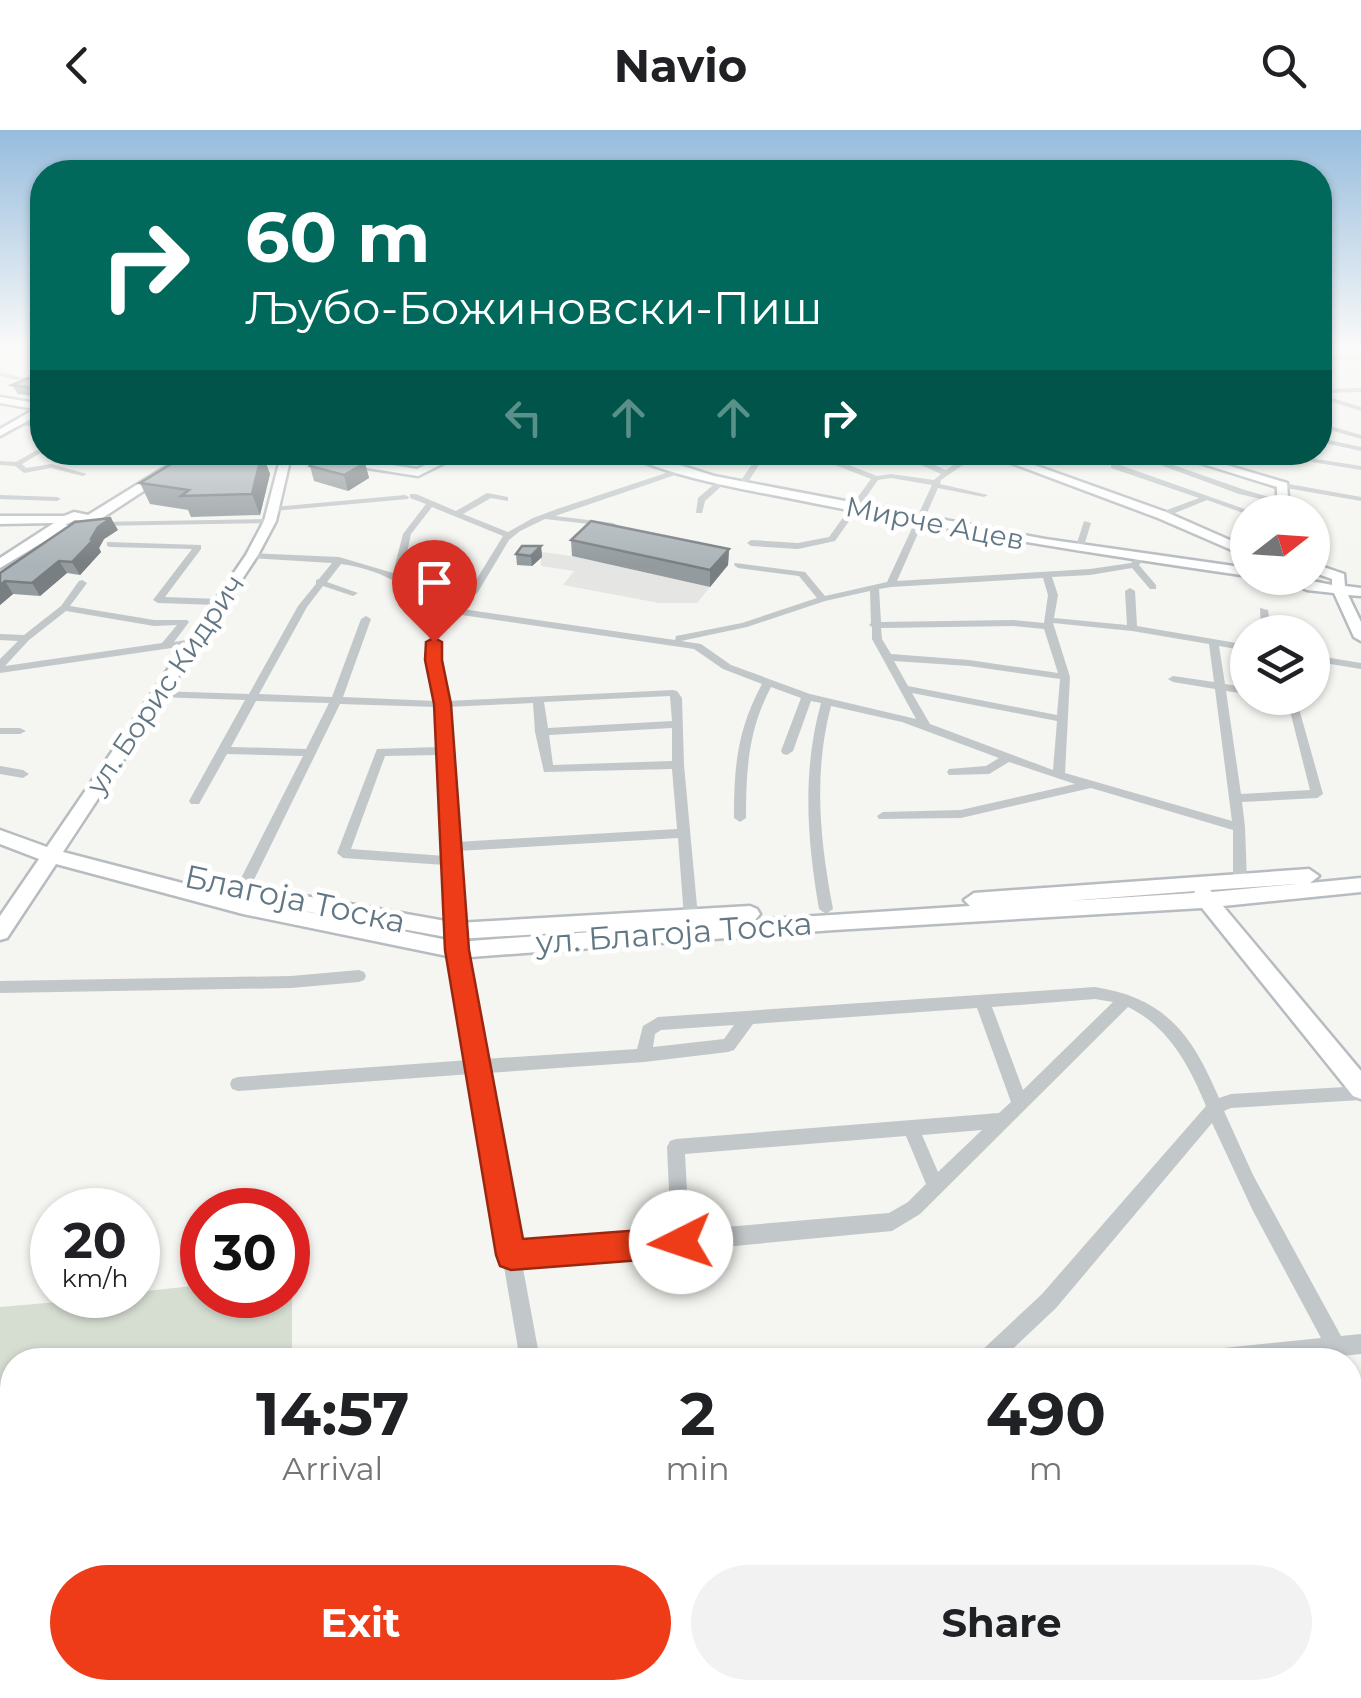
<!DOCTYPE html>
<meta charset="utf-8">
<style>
:root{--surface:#fff;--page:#f2f2f2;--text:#202124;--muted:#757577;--accent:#ee3c18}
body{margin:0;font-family:Montserrat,sans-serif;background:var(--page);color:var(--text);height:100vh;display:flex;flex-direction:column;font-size:38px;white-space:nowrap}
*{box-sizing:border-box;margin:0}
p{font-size:32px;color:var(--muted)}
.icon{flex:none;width:55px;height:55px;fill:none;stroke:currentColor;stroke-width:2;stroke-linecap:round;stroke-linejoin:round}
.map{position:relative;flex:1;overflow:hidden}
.sheet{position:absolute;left:0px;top:1218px;width:1362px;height:352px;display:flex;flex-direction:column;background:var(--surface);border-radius:40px 40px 0 0;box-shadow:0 2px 8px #0004}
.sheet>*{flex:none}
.top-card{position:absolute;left:30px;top:30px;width:1302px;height:305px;border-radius:40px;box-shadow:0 2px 8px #0004;background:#00695c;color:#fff;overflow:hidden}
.needle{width:65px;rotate:73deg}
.tools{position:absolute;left:1230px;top:365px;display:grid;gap:20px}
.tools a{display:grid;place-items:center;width:100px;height:100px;border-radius:50%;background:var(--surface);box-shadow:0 2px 8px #0004;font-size:50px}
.speed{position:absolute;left:30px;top:1058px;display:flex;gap:20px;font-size:50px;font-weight:700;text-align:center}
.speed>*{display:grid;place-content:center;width:130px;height:130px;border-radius:50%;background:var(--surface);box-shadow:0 2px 8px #0004;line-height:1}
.speed small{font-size:25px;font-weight:400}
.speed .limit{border:15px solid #d22;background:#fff;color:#111}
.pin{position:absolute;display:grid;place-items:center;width:85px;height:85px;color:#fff;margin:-102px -42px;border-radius:50% 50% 50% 0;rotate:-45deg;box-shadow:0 0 10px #0007}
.pin .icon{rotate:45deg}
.me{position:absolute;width:110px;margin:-55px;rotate:266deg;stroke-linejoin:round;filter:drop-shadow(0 0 8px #0008)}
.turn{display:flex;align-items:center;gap:35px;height:210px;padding:0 50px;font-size:45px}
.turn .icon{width:130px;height:130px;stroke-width:2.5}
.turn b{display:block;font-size:70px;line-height:85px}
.lanes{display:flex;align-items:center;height:95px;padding:0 50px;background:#0003;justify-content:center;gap:50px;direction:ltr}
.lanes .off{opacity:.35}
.eta{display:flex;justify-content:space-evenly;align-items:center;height:170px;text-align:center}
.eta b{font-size:60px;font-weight:700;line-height:70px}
.cta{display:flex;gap:20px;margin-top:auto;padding:20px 50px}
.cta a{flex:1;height:115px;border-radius:60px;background:var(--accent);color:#fff;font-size:40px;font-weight:700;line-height:115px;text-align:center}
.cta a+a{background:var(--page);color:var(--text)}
header{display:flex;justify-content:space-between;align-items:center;height:130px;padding:0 50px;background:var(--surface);font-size:45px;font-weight:700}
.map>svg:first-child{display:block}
.built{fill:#e5e6e4}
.green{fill:#d6ddd1}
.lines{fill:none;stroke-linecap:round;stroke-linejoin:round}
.secondary-casing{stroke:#b6bcc0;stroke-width:5}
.street{fill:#c2c7c9;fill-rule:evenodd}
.secondary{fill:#fff;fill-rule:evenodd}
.wall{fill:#939b9e}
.shaded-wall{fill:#787e81}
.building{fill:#abb4b8;stroke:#787e81;stroke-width:2.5}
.route{fill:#ee3c18;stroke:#9b2710;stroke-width:2.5}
.labels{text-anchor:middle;stroke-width:10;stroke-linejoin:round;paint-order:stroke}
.far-street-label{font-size:28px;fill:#627784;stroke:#fff}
.street-label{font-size:32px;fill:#627784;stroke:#fff}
</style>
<header><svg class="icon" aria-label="back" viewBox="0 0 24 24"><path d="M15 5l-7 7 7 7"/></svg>Navio<svg class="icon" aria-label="search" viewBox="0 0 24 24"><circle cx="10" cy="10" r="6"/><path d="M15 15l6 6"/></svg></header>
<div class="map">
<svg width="1361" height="1568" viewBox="0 0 1361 1568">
<rect width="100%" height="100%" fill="#f5f5f1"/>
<path class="built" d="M534 421 572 426 710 457 697 473H659L563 455 574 441 541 436V428Z"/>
<path class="green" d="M288 1145H292V1230H12V1558H548L550 1568H0V1177L138 1165V1162L202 1155V1165H288Z"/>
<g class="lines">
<g class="secondary-casing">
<path id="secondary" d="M0 267 42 274V283L0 306V299L35 279 0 273Z
M190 322H203L81 402H60L0 438V428L54 393 0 394V386H64L74 382 88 385ZM75 390 81 391 74 395H65Z
M282 322H311L417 339 452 322H466L418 346 291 326 276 391 258 425 63 722 236 767 233 762 236 757 243 755 457 793 750 776 757 779 760 784 755 790 970 776 964 770 974 763 1309 739 1319 746 1310 753 1361 748V762L1223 776 1361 941V969L1353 966 1202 778 834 800 457 828 243 784 56 734 7 808 0 810V786L39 729 0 714V700L47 717 246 425 264 391ZM1296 754 1212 762 1210 760ZM1195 761 1194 763 1067 771ZM293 779 457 809 658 797 457 812Z
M622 322H639L714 346 1045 409 1248 438V446C1102 425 957 402 813 373 755 361 672 349 622 322Z
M982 322H998L1166 382 1248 418V427L1158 388Z
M1165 322H1183L1287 353 1289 382H1277V357Z
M1312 433 1344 444 1345 456 1361 458V466L1348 465 1361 492V511L1354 507 1334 463 1307 460 1279 448H1297L1332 455V449L1312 442Z"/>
</g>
<path class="street" d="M2 215 42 222V226L0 218Z
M1361 225V229L1335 231 1320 238V234L1334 227Z
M0 242 42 252V256L0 246Z
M1361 258V262L1320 263 1321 259Z
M1320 264 1361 277V281L1320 268Z
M17 291 42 294V298L15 294Z
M1320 293 1361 305V309L1320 297Z
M1320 308 1361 317V321L1320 312Z
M42 317V322L22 334 26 338 51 334 87 344 83 346 51 338 24 343 15 336 0 335V331L16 332Z
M760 322H767L745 357H739L738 355Z
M827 322H835L836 330 877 346 891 344 934 350 941 344 893 322H904L946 340 973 322H982L941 350 940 354 988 365 984 367 938 358 897 451 1090 439 1131 433 1138 426H1144L1145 428 1139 435 1156 455V459H1150L1132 438 1090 445 1052 447 1058 465 1054 488 1127 495 1125 461 1130 458 1135 461 1137 496 1248 515V521L1219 516 1225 554 1248 558V564L1226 561 1241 664 1310 660 1288 573 1274 568H1296L1323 664 1317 668 1242 672 1245 697 1247 752 1240 757 1233 752V700L1091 658 961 688 879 689 877 686 883 682 961 680 1075 654 1009 632 989 644 949 645 947 642 949 639 986 636 999 628 902 592 831 576C813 644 820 711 833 779L826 784 819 779C807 709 802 642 821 573L811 571 793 621 787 625 783 624 781 621 801 568 771 557C748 600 746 641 746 688L740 692 734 688C734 637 737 600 762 554L723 539 694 519 441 482 438 530 447 571 673 560 677 561 682 568 684 635 698 787 696 791H686L684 787 678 708 457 721 464 820 484 929 637 919 643 896 658 887 1095 857C1165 868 1192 904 1219 968L1231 964 1361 956V970L1231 978 1224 981 1253 1045 1341 1206 1361 1204V1224L1301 1230H1194L1197 1223 1204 1220 1321 1208 1253 1081 1212 993 1056 1178 1001 1230H976L979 1223 1042 1164 1206 976C1189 935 1169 897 1128 877L920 1084 892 1101 681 1121 522 1133 540 1230H520L471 944 238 961 232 959 230 954 232 949 238 947 469 930 450 820 445 735 343 728 337 723 377 619 439 617 437 577 340 574 246 766 241 767 234 762 303 626 227 624 199 674H191L189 671 245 570 156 567 151 564 156 561 249 564 298 476 316 454V450L319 449 332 433 252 428 248 425 249 423 339 427 393 443 403 404 426 374 410 368V364H416L456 381 487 363 508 367V371L491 368 463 384 508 402 533 388 557 379 681 338H684V342L555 386 613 393 617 395 616 397 545 389 520 401 509 410 478 462 462 479 675 510 676 506 742 493 817 468 799 446 738 438 734 435 735 433 805 442 825 466 887 452 932 355 891 348 878 350 835 411 798 419 751 416 747 413 751 410 798 413 829 407 871 349 830 333ZM432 377 503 406 470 460 453 478C433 475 419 457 402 446L411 404ZM341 434C377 439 405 453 431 479L428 530 436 571 343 567 371 489 366 486 361 489 332 567 259 564 307 477 323 456 353 466 358 463 327 452ZM1043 448 1048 465 1044 493 1013 490 881 492 879 459 891 457ZM870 461 871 493 869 495 872 497V509L916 589 810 564 731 535 701 514 681 511 747 497 825 471ZM1053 493 1132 501 1209 514 1214 552 1173 546 1168 549 1173 552 1215 559 1232 691 1065 643 1070 547ZM1013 496 1044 499 1058 543 969 530 891 524 882 509 881 498ZM894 531 969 536 1060 549 1057 585 908 556ZM912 563 1057 591 1053 640 930 594ZM670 566 672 591 548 598 544 572ZM256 571 329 573 306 619 231 617ZM533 573 535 602 544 642 672 639 677 699 457 712 448 577ZM672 598V631L553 635 549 605ZM439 625 445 726 351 719 385 626ZM1095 869 1113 872 1023 960 992 877ZM977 878 1011 972 999 983 676 1009 670 1011 667 1017 671 1102 519 1115 487 943 644 932 728 922 734 920 753 894ZM734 895 724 909 653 917 655 904 661 900ZM982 1000 938 1042 922 1005ZM906 1006 926 1054 908 1072 889 1083 689 1100 685 1024Z
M1038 322H1047L1025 337H1019V333Z
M1125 322H1136L1245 360 1287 372 1283 374 1239 364Z
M1250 322H1271L1361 336V340Z
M1111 334H1117L1253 382 1246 384 1207 370 1165 387H1159V383L1199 368 1111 338Z
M720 349 727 351 705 371 702 383H696L698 368Z
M1283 353 1361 367V371L1280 357 1279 355Z
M0 365 57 367 61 369 57 371 0 369Z
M405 365 409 367 408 369 274 381 270 379 274 377Z
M270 389H273V393L96 396 92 394 96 392Z
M1084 391 1091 393 1083 419 1079 422 1075 419Z
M107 412 201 415V419L165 467 218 469 223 472 218 475 158 473 153 470 192 419 110 417 107 416Z
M82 450 87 453 70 476 154 490H187L189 492 174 512 192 509 197 512 192 515 0 543V529L18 511 0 510V504L24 505 61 476 79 451ZM66 481 154 496 177 495 162 513 5 536 29 510Z
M1260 478 1268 480 1271 502H1261Z
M1312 525 1361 533V539L1312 531Z
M0 598H20L26 601 20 604H0Z
M0 636 23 640 29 644 23 648 0 644Z
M359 840 364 842 366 846 364 850 359 852 291 858 0 863V851L291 846Z
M1361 1430V1452L1350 1454V1432Z
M1350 1534 1359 1537 1361 1542V1568H1348L1343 1558H1350Z
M569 1558H593L595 1568H571Z
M963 1558H987L989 1568H965Z
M1188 1558H1212L1216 1568H1192Z"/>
<use href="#secondary" class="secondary"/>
</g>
<path class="wall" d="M42 250V267L18 264 12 255Z
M262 323 270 344 260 385 191 387 188 380 150 374 140 353Z
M365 333 369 348 348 361 314 351 310 336Z
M118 400 104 409 99 418 101 422 80 445 67 443 40 466 13 464 0 475V443Z
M571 410 729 419 728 435 710 457 572 426Z
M541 416 542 427 532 436 517 435 516 424Z"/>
<path class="shaded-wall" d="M262 323 270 344 260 385 252 364Z
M365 333 369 348 348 361 344 345Z
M111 388 118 400 104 409 99 418 101 422 80 445 72 432 91 409 98 397Z
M541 416 542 427 532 436 531 426Z
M729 419 728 435 710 457V440Z
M59 431 67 443 40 466 32 453Z
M5 451 13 464 0 475V455Z"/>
<path class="building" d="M28 248 42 250V259L12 255Z
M191 322 262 323 252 364 181 366 189 360 140 353Z
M324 326 365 333 344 345 310 336Z
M111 388 98 397 91 409H94L72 432 59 431 32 453 5 451 0 455V443L75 392Z
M591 391 729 419 710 440 571 410Z
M522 416H541L531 426 516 424Z"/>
<linearGradient id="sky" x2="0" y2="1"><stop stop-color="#96bcdd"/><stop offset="0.5" stop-color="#fafaf9"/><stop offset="1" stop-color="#fafaf9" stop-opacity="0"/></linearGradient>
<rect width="1361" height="434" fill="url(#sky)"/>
<path class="route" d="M434 508 442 512V530L451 574 469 820 523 1109 681 1097 692 1102 696 1112 692 1123 681 1127 511 1140 500 1136 496 1125 445 820 434 574 425 530 426 512Z"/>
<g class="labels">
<g class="far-street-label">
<text transform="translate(935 393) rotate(11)" y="10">Мирче Ацев</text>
<text transform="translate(165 554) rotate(-56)" y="10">ул. Борис Кидрич</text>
</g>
<g class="street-label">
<text transform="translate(295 769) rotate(12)" y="11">Благоја Тоска</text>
<text transform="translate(674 803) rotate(-4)" y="11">ул. Благоја Тоска</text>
</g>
</g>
</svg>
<div class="tools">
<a><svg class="needle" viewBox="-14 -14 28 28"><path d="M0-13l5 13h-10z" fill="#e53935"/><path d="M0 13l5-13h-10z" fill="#757577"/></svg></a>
<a><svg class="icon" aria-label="layers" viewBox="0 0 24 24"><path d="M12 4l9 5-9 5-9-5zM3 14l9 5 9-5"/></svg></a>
</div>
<div class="speed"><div>20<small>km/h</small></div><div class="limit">30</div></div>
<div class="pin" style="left:434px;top:512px;background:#d93025"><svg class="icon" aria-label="arrive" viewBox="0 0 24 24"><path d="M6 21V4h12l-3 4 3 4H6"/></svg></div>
<svg class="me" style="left:681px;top:1112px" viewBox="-20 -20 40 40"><circle r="19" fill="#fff"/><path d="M0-13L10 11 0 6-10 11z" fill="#ee3c18"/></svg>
<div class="top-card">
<div class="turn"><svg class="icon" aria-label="right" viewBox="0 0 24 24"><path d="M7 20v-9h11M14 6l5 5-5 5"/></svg><div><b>60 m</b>Љубо-Божиновски-Пиш</div></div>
<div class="lanes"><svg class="icon off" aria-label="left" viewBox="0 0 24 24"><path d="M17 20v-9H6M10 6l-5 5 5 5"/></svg><svg class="icon off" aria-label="ahead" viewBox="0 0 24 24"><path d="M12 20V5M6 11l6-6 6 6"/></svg><svg class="icon off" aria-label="ahead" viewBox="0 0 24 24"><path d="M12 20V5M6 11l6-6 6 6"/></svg><svg class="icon" aria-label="right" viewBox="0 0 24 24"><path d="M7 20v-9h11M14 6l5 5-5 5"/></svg></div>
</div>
<section class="sheet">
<div class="eta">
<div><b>14:57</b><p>Arrival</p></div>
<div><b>2</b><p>min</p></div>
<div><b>490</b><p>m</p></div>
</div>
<div class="cta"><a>Exit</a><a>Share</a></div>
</section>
</div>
